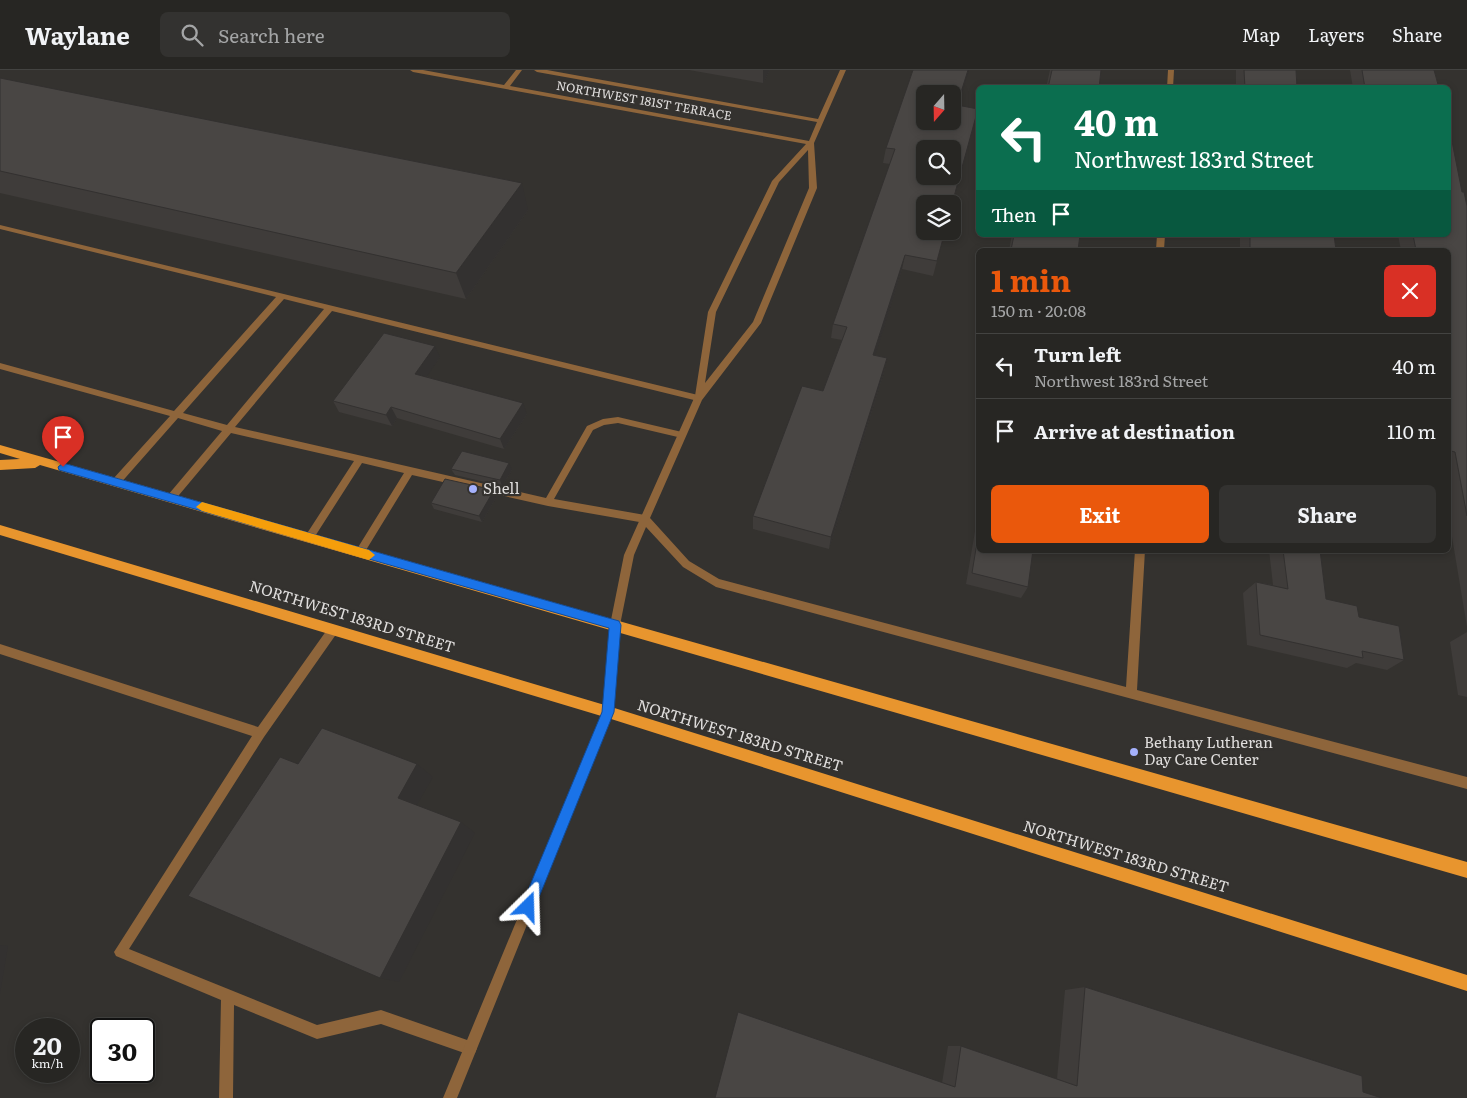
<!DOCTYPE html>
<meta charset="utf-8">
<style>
:root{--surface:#272623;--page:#333230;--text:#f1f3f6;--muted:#a4a5a6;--line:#434341;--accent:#ea580c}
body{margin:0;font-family:Literata,serif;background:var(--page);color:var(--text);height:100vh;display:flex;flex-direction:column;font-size:19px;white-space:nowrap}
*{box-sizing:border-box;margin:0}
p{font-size:16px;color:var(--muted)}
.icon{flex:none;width:28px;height:28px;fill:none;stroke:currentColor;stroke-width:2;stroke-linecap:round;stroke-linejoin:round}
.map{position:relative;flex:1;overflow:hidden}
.drawer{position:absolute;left:976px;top:178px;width:475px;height:305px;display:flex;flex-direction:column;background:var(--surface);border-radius:8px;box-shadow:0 2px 8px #0003,0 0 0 1px var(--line)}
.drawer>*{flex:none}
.hud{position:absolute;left:976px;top:15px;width:475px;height:152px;border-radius:8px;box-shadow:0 2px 8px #0003,0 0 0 1px var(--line);background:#0b6e4f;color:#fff;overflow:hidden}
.needle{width:32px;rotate:200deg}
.buttons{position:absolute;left:916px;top:15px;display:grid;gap:10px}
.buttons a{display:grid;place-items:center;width:45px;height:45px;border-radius:8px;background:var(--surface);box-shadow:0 2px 8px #0003,0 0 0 1px var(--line);font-size:25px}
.speed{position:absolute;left:15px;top:948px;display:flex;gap:10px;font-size:25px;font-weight:700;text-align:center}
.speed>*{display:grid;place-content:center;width:65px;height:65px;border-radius:50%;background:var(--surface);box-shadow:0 2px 8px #0003,0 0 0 1px var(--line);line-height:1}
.speed small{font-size:12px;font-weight:400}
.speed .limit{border:2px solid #111;border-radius:8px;background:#fff;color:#111}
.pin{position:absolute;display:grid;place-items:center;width:42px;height:42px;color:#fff;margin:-51px -21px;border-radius:50% 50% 50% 0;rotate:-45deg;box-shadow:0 0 5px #0007}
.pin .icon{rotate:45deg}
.me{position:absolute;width:55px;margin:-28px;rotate:22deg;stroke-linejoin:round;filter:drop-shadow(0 0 4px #0008)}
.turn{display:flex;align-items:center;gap:18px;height:105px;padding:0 15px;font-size:22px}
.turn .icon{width:65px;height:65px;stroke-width:2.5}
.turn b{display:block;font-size:35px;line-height:42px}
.then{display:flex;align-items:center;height:48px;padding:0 15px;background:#0003;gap:10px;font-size:19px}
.round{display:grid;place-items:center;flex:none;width:52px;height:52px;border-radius:8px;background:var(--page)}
.headline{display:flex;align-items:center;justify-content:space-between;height:85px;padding:0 15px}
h1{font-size:30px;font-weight:700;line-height:38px;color:var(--accent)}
.action{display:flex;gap:10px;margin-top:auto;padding:10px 15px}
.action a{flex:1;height:58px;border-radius:8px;background:var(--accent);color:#fff;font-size:20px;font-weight:700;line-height:58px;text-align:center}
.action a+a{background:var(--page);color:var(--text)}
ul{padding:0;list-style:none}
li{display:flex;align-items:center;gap:15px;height:65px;padding:0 15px;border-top:1px solid var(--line)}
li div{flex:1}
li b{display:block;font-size:19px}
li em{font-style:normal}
header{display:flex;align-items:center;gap:30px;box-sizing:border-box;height:70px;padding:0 25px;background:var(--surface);border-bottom:1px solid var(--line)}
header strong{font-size:24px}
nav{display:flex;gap:28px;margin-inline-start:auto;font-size:18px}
.search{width:350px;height:45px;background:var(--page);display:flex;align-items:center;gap:12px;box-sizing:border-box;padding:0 18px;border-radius:8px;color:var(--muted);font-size:19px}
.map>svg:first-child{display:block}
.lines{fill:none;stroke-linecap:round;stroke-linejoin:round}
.service{fill:#8e653b;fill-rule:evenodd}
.minor{fill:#8e653b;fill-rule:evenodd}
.primary{fill:#e8952e;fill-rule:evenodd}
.wall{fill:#3f3c3a}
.shaded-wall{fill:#333130}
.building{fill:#494644;stroke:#333130;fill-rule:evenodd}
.route{fill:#1a73e8;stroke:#114b97}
.slow{fill:#f59e0b}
.poi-dot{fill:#a5b1fc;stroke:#34322f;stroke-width:2}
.labels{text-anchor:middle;stroke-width:4.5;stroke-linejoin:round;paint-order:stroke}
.far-street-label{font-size:12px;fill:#e0dedd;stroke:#34322f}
.poi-label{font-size:15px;fill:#e0dedd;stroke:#34322f;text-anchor:start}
.street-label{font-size:15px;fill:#e0dedd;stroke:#34322f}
</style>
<header>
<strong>Waylane</strong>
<div class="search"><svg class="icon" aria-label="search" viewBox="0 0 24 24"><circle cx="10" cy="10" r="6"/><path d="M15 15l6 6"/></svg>Search here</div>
<nav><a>Map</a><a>Layers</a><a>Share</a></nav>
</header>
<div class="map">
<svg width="1467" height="1028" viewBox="0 0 1467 1028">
<rect width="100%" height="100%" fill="#34322f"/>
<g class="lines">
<path class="service" d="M0 155 698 325 702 328 698 331 332 241 235 357 546 428 587 356 603 349 618 347 682 362 686 365 682 368 618 353 604 355 593 360 554 429 645 445 648 446 650 449 648 452 645 453 548 436 412 405 363 485H357L355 482 357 479 404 403 362 393 312 471H306L304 468 306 465 354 391 231 363 174 431H168L166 428 168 425 222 361 178 348 119 415H113L111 412 113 409 170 346 0 299V293L174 341 276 227 0 159ZM284 229 324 239 227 355 183 343Z
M333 555 337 557 338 560 337 563 264 667 129 879 317 955 381 940 470 971 475 973 477 978 475 983 470 985 381 954 317 969 234 935 233 1028H219L221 930 116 886 114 882 252 666 0 584V574L258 657 329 557Z"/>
<path class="minor" d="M410 0H423L504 15 516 0H522L510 16 809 71 817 52 537 2 534 0H547L818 49 840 0H846L814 73 817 118 761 253 702 330 650 448 689 491 719 509 1126 617 1135 480H1145L1137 620 1467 707V719L716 517 683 497 646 457 634 485 620 555 613 642 457 1028H443L603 642 610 555 624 485 695 326 708 242 772 111 806 74 413 2ZM808 80 809 118 753 252 705 313 716 242 779 112Z
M1168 0H1174L1173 18H1167Z
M1157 165H1165L1164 180H1156Z"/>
<path class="primary" d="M0 375 1467 792V808L40 395 35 398 0 400V390L20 389 0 383Z
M0 455 608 636 1467 905V921L608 648 0 465Z"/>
</g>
<path class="wall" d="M689 0H770L763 13Z
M1050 0H1101L1099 18H1046Z
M1236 0H1296L1297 18H1236Z
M1350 0H1434L1439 18H1353Z
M0 8 528 140 466 229 0 123Z
M958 36 945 161 933 206 902 199 875 285 887 288 884 302 829 479 753 459V446L823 321 842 270 831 268 833 254 890 94 883 93 886 78Z
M1462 122 1467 136V557L1449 449V180H1401L1398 165H1449Z
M1012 165H1080L1078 180H1009Z
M1240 165H1334L1336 180H1240Z
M440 287 426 306 527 344 504 379 397 348 392 356 339 342 333 331Z
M451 399 512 400 502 416 455 405Z
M494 420 497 426 482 452 434 439 431 433Z
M979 438V480L1028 517 1021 528 966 514Z
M1269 480H1320L1326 529 1359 547 1404 590 1387 600 1356 593 1347 598 1247 575 1243 523 1256 512 1273 515Z
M1467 562V627L1458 625 1450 572Z
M1085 917 1362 1006 715 1028 942 1013 948 976H961L1057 1009 1065 920Z"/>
<path class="shaded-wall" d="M763 0H770L763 13Z
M968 0H969L954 50 957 35Z
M522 113 528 140 466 229 456 203Z
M905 185 902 199 871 299 873 285Z
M435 276 440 287 421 315 415 304Z
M887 288 884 302 829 479 831 467Z
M523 333 527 344 504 379 500 369Z
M391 337 397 348 392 356 386 345Z
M509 393 512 400 502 416 500 410Z
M494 420 497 426 482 452 479 446Z
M417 694 433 707 414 740 398 728Z
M461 752 475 763 399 912 380 908Z
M0 875 8 876 0 924Z"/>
<path class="building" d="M913 0H968L957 35 978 39 952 134H925V161H945L937 191 905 185 873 285 887 288 831 467 753 446 802 316 823 321 847 257 833 254 895 79 886 78ZM925 24H952V51H925ZM925 79H952V106H925Z
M1052 0H1101L1099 18H1048Z
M1244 0H1296L1297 18H1245Z
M1362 0H1434L1439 18H1365Z
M0 8 522 113 456 203 0 101Z
M1449 56 1462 122H1464L1467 136V446L1455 382 1451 381 1449 368V180H1416L1413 165H1449Z
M1014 165H1080L1078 180H1011Z
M1250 165H1334L1336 180H1250Z
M384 263 435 276 415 304 523 333 500 369 391 337 386 345 333 331Z
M462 381 509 393 500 410 451 399Z
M445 409 494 420 479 446 431 433Z
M979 460V480H1033L1028 517 972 503Z
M1283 480H1320L1326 529 1357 536 1359 547 1399 556 1404 590 1362 581 1363 588 1260 565 1256 512 1288 519Z
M322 658 417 694 398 728 461 752 380 908 188 826 280 687 298 694Z
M1085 917 1362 1006 1363 1022 1382 1028H715L738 942 955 1017 961 976 1077 1016Z"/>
<path class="route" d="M63 393 619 551 621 555 614 642 533 842 528 844 523 842 521 837 602 642 609 558 59 400 58 397Z"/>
<path class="slow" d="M202 432 369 480 375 485 369 490 202 441 196 437Z"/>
<g class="poi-dot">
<circle cx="473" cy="419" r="5"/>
<circle cx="1134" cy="682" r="5"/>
</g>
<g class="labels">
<g class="far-street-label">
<text transform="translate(644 31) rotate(10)" y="4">NORTHWEST 181ST TERRACE</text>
</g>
<g class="poi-label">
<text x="483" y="424">Shell</text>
<text x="1144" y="678">Bethany Lutheran<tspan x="1144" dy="17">Day Care Center</tspan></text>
</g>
<g class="street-label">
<text transform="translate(352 547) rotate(17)" y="5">NORTHWEST 183RD STREET</text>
<text transform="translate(740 666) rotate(17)" y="5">NORTHWEST 183RD STREET</text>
<text transform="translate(1126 787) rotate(17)" y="5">NORTHWEST 183RD STREET</text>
</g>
</g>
</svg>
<div class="buttons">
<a><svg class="needle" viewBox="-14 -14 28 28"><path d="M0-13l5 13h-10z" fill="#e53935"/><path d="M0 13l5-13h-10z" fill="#a4a5a6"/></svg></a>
<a><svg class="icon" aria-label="search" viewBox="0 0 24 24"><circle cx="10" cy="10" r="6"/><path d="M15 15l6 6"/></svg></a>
<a><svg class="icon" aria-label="layers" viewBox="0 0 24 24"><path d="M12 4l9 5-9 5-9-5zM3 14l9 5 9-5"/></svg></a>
</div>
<div class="speed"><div>20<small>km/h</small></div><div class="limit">30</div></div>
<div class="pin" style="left:63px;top:397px;background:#d93025"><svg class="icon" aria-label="arrive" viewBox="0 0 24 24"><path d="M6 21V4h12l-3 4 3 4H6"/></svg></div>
<svg class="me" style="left:528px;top:837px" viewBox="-20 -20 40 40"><path d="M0-17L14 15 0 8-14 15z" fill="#1a73e8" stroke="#fff" stroke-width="4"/></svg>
<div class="hud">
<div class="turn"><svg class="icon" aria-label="left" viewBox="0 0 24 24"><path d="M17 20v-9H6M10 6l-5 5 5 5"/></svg><div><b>40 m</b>Northwest 183rd Street</div></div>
<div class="then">Then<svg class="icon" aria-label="arrive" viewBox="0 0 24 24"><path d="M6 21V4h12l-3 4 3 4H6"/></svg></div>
</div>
<section class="drawer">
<div class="headline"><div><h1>1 min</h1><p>150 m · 20:08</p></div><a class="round" style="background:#d93025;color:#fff"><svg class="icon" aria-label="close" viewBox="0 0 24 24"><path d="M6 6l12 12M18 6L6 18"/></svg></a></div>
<ul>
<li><svg class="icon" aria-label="left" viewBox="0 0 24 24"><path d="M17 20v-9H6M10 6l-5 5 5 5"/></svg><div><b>Turn left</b><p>Northwest 183rd Street</p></div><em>40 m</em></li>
<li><svg class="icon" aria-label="arrive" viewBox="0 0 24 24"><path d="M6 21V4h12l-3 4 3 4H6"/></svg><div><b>Arrive at destination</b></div><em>110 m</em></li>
</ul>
<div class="action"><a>Exit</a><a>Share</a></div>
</section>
</div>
